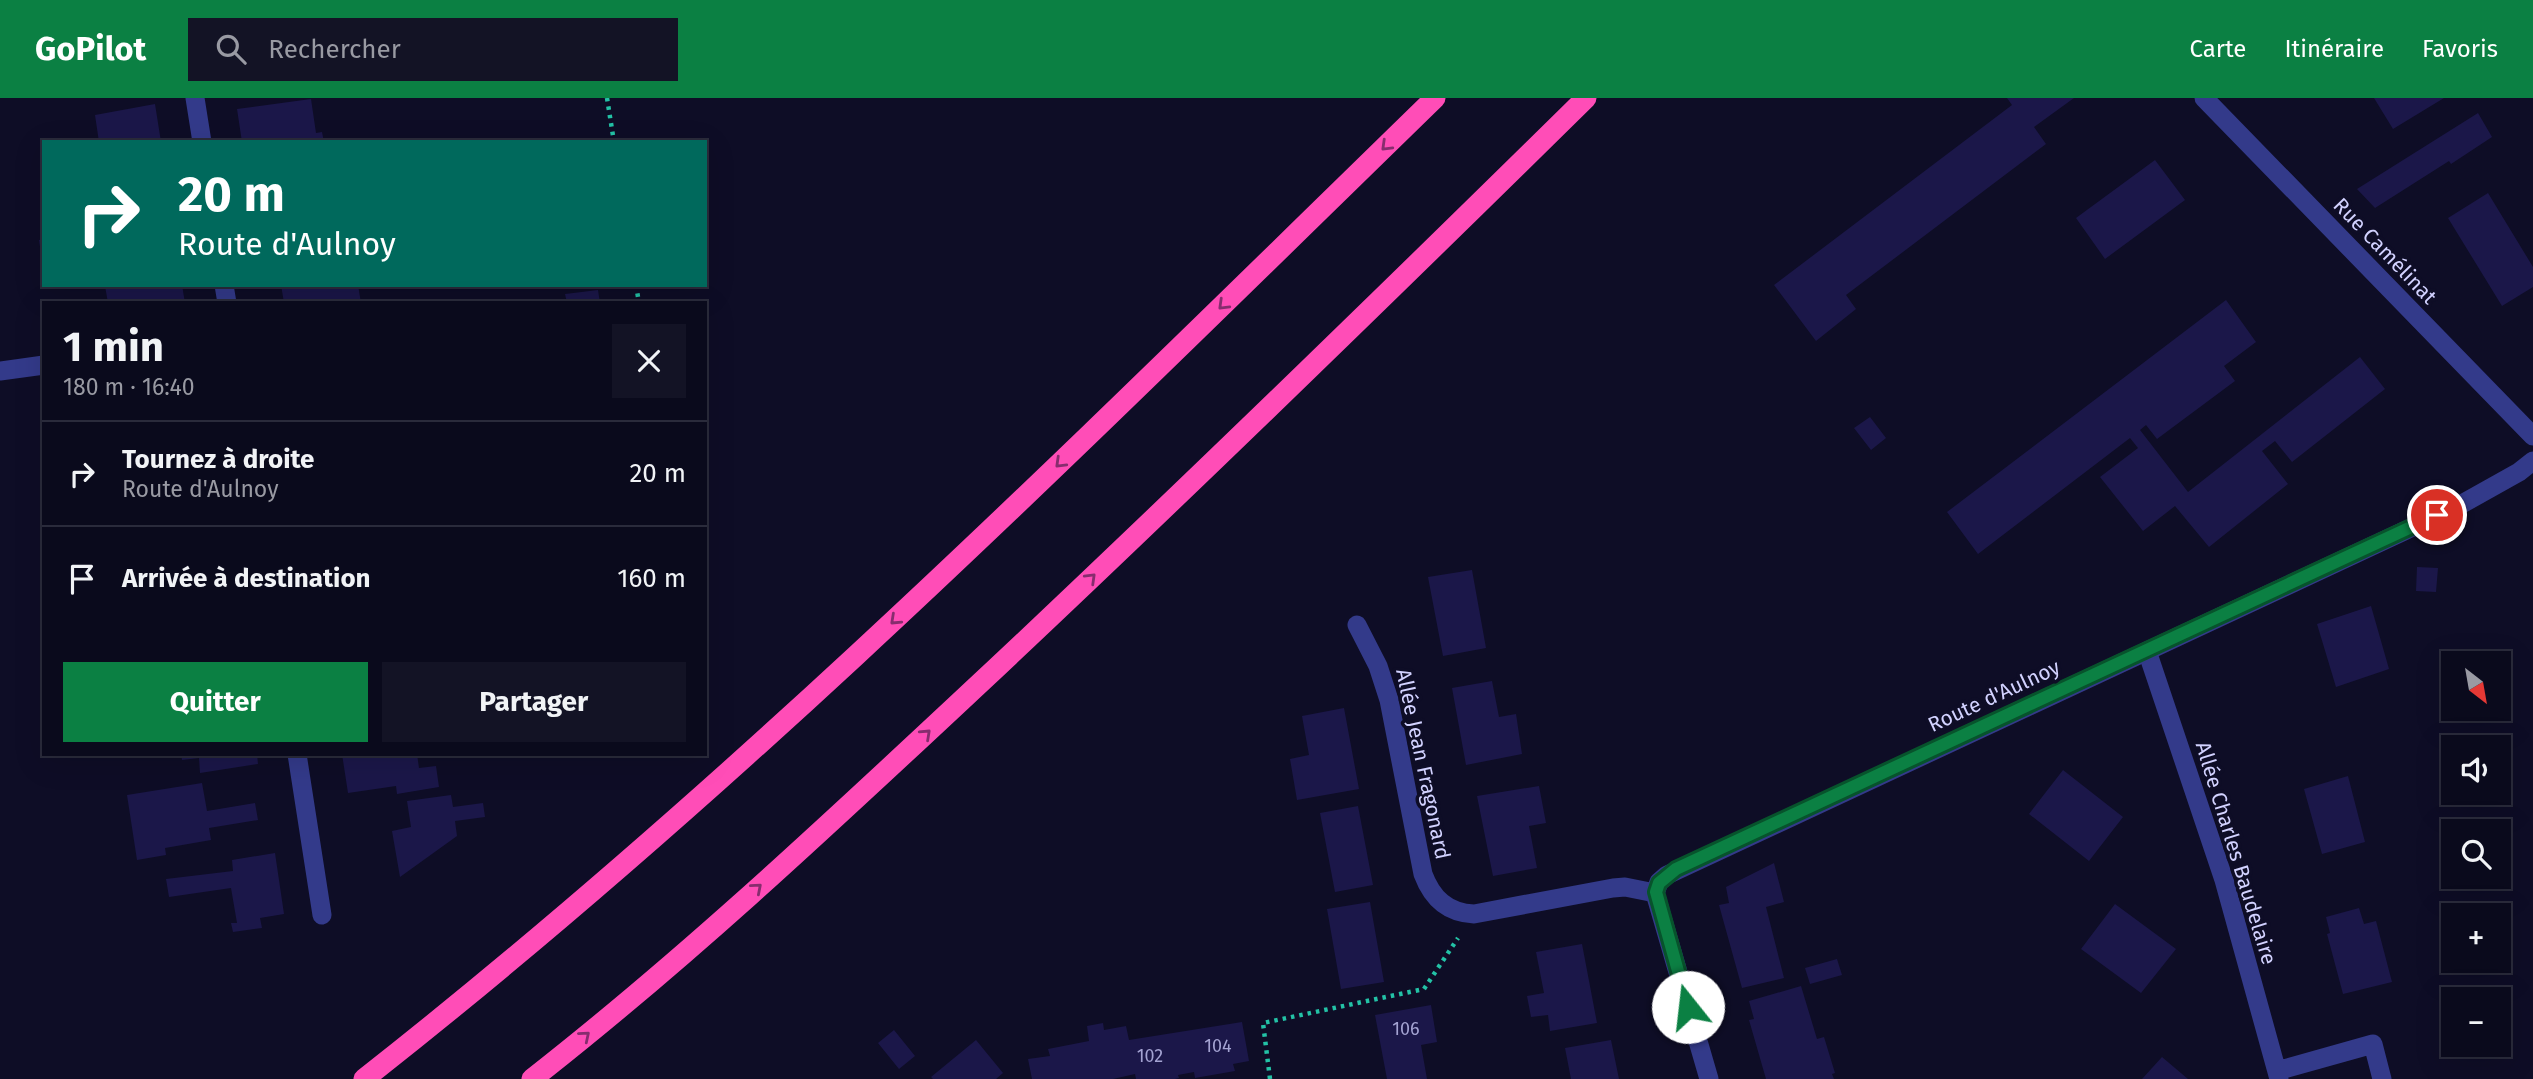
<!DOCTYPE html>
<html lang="fr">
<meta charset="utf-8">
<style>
:root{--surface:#0a0a1c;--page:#131325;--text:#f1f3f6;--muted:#999aa3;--line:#2a2b3b;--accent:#0b8043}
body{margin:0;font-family:"Fira Sans",sans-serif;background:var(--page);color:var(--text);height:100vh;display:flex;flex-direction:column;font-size:26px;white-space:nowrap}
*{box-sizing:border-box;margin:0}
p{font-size:23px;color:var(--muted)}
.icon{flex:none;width:38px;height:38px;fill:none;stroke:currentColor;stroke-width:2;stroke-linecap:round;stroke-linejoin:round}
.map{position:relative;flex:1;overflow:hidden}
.sheet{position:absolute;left:42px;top:203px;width:665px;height:455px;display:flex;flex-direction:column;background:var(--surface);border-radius:0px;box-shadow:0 7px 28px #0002,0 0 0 2px var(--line)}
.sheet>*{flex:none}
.hud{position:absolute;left:42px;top:42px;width:665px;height:147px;border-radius:0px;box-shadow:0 7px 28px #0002,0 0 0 2px var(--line);background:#00695c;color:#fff;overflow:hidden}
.needle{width:46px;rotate:149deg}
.controls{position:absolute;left:2441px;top:553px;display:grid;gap:14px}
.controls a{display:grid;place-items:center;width:70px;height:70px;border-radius:0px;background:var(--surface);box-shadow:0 7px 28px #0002,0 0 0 2px var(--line);font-size:35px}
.pin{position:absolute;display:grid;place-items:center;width:60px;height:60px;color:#fff;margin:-30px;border:4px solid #fff;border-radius:50%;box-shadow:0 2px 7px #0007}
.me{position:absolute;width:77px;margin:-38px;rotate:344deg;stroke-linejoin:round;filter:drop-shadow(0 0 5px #0008)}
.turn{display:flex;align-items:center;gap:24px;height:147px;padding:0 21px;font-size:32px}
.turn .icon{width:91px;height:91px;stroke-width:2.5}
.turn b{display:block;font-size:49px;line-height:60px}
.round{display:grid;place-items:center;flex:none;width:74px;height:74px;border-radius:0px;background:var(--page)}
.overview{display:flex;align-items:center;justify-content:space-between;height:119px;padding:0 21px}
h1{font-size:42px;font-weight:700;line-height:52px}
.cta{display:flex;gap:14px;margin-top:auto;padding:14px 21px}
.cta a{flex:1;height:80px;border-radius:0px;background:var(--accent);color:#fff;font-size:28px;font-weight:700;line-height:80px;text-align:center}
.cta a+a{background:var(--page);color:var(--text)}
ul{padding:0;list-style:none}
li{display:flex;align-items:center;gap:21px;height:105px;padding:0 21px;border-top:2px solid var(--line)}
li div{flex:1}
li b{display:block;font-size:26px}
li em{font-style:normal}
header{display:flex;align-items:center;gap:42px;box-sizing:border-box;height:98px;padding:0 35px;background:var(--accent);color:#fff}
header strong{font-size:33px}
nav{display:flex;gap:38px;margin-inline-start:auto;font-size:24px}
.search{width:490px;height:63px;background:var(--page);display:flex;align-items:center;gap:18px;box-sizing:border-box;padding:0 24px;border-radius:0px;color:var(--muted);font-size:26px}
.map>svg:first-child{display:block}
.building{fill:#1b1749}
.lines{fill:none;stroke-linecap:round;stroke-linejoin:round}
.path{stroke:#23c2a6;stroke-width:4.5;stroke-dasharray:3.5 5;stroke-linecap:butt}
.minor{stroke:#333a8a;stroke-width:19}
.tertiary{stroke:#333a8a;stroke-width:19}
.motorway{stroke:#ff4db7;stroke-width:21}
.oneway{stroke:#862d6e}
.route-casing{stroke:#07532c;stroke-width:18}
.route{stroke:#0b8043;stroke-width:12}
.labels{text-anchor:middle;stroke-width:7;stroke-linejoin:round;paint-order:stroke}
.number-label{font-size:18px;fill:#a4a3d2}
.street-label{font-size:21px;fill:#d2d2ff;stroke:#0e0d26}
</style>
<header>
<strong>GoPilot</strong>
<div class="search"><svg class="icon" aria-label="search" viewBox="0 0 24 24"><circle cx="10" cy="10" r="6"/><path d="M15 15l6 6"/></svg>Rechercher</div>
<nav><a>Carte</a><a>Itinéraire</a><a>Favoris</a></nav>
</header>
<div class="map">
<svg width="2533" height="981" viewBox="0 0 2533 981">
<rect width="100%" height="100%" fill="#0e0d26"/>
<path class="building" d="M2007 0H2074L2034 29 2046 46 1846 197 1856 211 1816 243 1774 187 2012 7Z
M2374 0H2444L2393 31Z
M311 1 316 35 322 34 324 44H242L237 11Z
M155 6 161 44H99L95 17Z
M2478 15 2492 39 2451 66 2449 63 2375 110 2357 91Z
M2155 62 2185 102 2105 161 2076 120Z
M2488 95 2533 169V189L2502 208 2448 120Z
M44 141V162H42L39 142Z
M182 187 185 205H121V203L108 205 105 188Z
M281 187H358L361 205H284Z
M598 192 600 205H567L565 196Z
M2226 202 2256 244 2224 268 2235 283 2157 341 2146 327 2140 332 2188 394 2360 259 2385 291 2292 364 2275 343 2262 353 2288 386 2209 449 2175 408 2143 433 2100 379 2138 350 2130 340 1978 456 1947 414Z
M1870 319 1886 340 1871 352 1854 330Z
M2417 469 2438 470 2436 494 2416 493Z
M1472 472 1486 550 1443 558 1428 479Z
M2371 508 2389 571 2336 589 2317 526Z
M1492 583 1499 619 1516 616 1522 656 1466 667 1452 590Z
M1344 610 1359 691 1297 702 1290 661 1309 657 1302 618Z
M181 656H257L258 666 200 675 199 660 182 662Z
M342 656H417L419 670 436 668 439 689 397 696 396 688 348 695Z
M2063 672 2123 719 2089 763 2029 716Z
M2348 678 2365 744 2322 756 2304 691Z
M202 685 207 713 255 705 258 722 209 730 211 742 165 750 166 757 137 762 127 697Z
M1539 688 1546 725 1529 728 1537 770 1493 778 1477 698Z
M451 697 453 709 483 705 485 719 455 723 457 738 400 779 392 733 411 729 407 703Z
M1358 708 1373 787 1335 794 1320 715Z
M275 755 284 816 260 820 262 830 233 834 231 825H237L231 790 169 799 166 781 233 773 232 762Z
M1774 765 1784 804 1766 809 1784 880 1742 890 1719 807 1729 805 1726 789Z
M1370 804 1384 884 1341 891 1327 811Z
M2115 806 2176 851 2141 895 2081 851Z
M2359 810 2364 826 2376 823 2392 884 2343 896 2327 836 2330 835 2326 819Z
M1582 846 1597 925 1550 933 1548 917 1531 919 1527 898 1544 895 1536 854Z
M1837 861 1842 877 1810 886 1805 870Z
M1801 888 1817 941 1824 939 1835 975 1832 976 1834 981H1766L1749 922 1754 921 1749 903Z
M1431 907 1437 944 1421 947 1427 981H1387L1375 917Z
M1242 924 1249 963 1233 966 1235 973 1195 980 1194 974 1178 977 1179 980 1175 981H1136L1135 976 1113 981H1032L1028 961 1050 958 1048 951 1089 943 1087 928 1103 925 1104 932 1126 928 1129 942Z
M894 932 915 958 899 971 878 945Z
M976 942 1003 975 996 981H933L931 979Z
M1611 942 1619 981H1571L1565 950Z
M2162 959 2188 981H2142Z"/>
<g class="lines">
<path class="path" d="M607 0 614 44
M636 187 639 205
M1270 981 1263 925 1424 891 1458 840"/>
<path class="minor" d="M195 0 202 44
M224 187 227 205
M0 273 44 267
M1357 527 1378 568 1389 602 1423 776C1432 800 1447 815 1474 816L1613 790 1625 789 1655 795
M2147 553 2224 782 2279 981
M297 656 322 817
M2277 973 2373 946 2382 981"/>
<path class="tertiary" d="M2204 0 2533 338
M1709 981 1655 795 1659 784 1667 777 2460 407 2519 374 2533 363"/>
<path class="motorway" d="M364 981C745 682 1088 338 1435 0
M532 981C693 855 843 713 993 573 1193 385 1390 193 1586 0"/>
</g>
<defs><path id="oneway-chevron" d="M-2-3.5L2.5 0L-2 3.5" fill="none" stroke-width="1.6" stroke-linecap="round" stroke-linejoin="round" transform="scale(1.75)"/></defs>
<g class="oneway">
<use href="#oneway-chevron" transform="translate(1386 48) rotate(136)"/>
<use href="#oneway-chevron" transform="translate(1223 207) rotate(136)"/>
<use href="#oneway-chevron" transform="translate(1060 365) rotate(136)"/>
<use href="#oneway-chevron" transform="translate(1091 480) rotate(-44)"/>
<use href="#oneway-chevron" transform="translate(895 522) rotate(137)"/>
<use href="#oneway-chevron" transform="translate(926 636) rotate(-43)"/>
<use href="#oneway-chevron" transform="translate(757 790) rotate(-41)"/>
<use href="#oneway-chevron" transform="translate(585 938) rotate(-40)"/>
</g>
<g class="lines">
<g class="route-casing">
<path id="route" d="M1688 909 1656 794 1659 785 1676 771 2437 417"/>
</g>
<use href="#route" class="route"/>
</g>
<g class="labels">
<g class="number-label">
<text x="1406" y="937">106</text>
<text x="1218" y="954">104</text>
<text x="1150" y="964">102</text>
</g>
<g class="street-label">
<text transform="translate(2385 153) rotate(46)" y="7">Rue Camélinat</text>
<text transform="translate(1994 598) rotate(-25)" y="7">Route d'Aulnoy</text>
<text transform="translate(1423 666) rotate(78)" y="7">Allée Jean Fragonard</text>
<text transform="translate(2236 755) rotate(73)" y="7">Allée Charles Baudelaire</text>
</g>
</g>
</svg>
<div class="controls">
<a><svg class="needle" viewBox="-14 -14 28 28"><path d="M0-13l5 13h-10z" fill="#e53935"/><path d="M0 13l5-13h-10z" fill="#999aa3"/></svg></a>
<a><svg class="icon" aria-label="sound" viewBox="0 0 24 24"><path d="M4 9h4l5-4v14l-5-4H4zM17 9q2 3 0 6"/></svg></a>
<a><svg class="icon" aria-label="search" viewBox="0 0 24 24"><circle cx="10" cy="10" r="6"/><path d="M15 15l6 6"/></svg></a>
<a>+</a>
<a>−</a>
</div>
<div class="pin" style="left:2437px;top:417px;background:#d93025"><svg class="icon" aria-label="arrive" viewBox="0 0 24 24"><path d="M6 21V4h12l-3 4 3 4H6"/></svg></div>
<svg class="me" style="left:1688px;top:909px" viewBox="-20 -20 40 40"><circle r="19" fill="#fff"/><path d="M0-13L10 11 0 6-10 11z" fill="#0b8043"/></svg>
<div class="hud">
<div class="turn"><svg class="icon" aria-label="right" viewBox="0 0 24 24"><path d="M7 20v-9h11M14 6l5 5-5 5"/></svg><div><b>20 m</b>Route d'Aulnoy</div></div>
</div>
<section class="sheet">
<div class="overview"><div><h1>1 min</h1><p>180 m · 16:40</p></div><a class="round"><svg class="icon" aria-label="close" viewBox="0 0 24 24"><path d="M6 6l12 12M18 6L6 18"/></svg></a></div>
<ul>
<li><svg class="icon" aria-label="right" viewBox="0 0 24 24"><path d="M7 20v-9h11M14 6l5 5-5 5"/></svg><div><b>Tournez à droite</b><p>Route d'Aulnoy</p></div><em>20 m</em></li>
<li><svg class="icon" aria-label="arrive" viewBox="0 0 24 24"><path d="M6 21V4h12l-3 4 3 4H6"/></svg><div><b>Arrivée à destination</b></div><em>160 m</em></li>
</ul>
<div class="cta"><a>Quitter</a><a>Partager</a></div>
</section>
</div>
